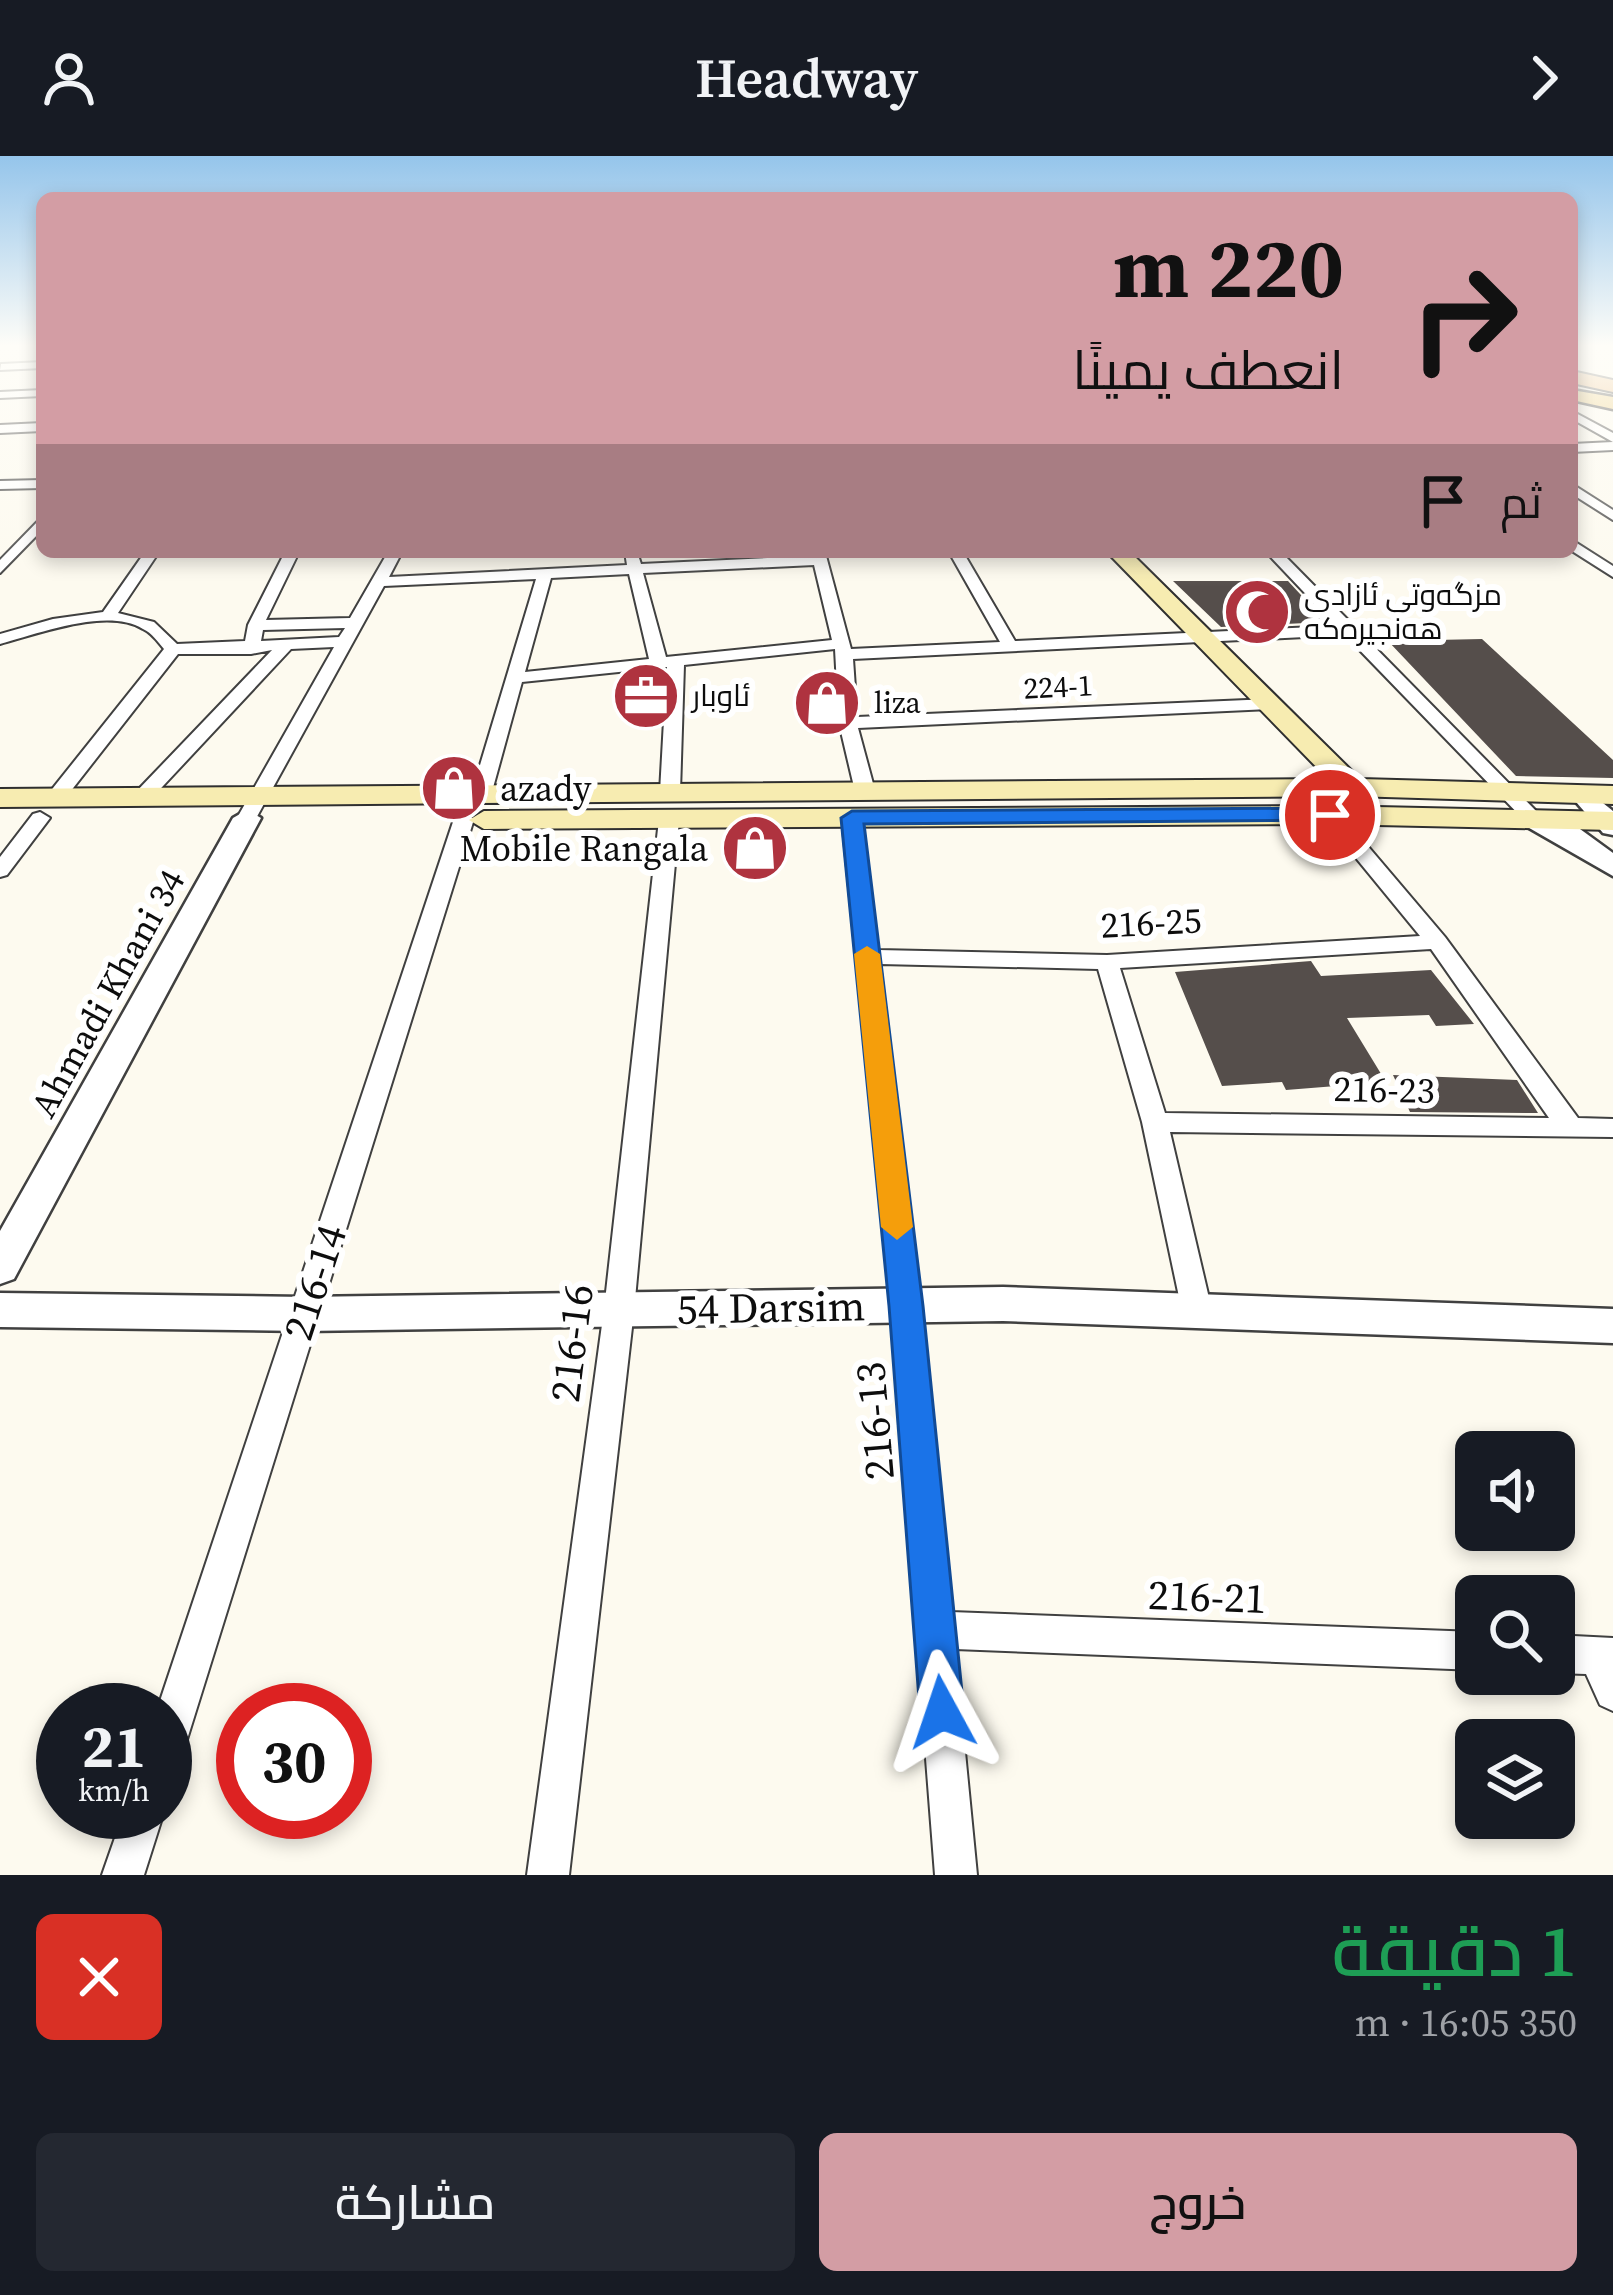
<!DOCTYPE html>
<html lang="ar">
<meta charset="utf-8">
<style>
:root{--surface:#171b24;--page:#242831;--text:#f1f3f6;--muted:#9ea1a6;--accent:#d39da4}
body{margin:0;font-family:"Source Serif 4",Cairo,serif;background:var(--page);color:var(--text);direction:rtl;height:100vh;display:flex;flex-direction:column;font-size:45px;white-space:nowrap}
*{box-sizing:border-box;margin:0}
p{font-size:39px;color:var(--muted)}
.icon{flex:none;width:66px;height:66px;fill:none;stroke:currentColor;stroke-width:2;stroke-linecap:round;stroke-linejoin:round}
.map{position:relative;height:1719px;overflow:hidden;direction:ltr}
.side{display:flex;flex-direction:column;background:var(--surface);flex:1}
.side>*{flex:none}
.banner{position:absolute;left:36px;top:36px;width:1542px;height:366px;border-radius:18px;box-shadow:0 6px 18px #0003;direction:rtl;background:#d39da4;color:#111;overflow:hidden}
.buttons{position:absolute;left:1455px;top:1275px;display:grid;gap:24px}
.buttons a{display:grid;place-items:center;width:120px;height:120px;border-radius:18px;background:var(--surface);box-shadow:0 6px 18px #0003;font-size:60px}
.speed{position:absolute;left:36px;top:1527px;display:flex;gap:24px;font-size:60px;font-weight:700;text-align:center}
.speed>*{display:grid;place-content:center;width:156px;height:156px;border-radius:50%;background:var(--surface);box-shadow:0 6px 18px #0003;line-height:1}
.speed small{font-size:30px;font-weight:400}
.speed .limit{border:18px solid #d22;background:#fff;color:#111}
.pin{position:absolute;display:grid;place-items:center;width:102px;height:102px;color:#fff;margin:-51px;border:6px solid #fff;border-radius:50%;box-shadow:0 3px 12px #0007}
.me{position:absolute;width:132px;margin:-66px;rotate:355deg;stroke-linejoin:round;filter:drop-shadow(0 0 9px #0008)}
.turn{display:flex;align-items:center;gap:42px;height:252px;padding:0 36px;font-size:54px}
.turn .icon{width:156px;height:156px;stroke-width:2.5}
.turn b{display:block;font-size:84px;line-height:102px}
.then{display:flex;align-items:center;height:114px;padding:0 36px;background:#0003;gap:24px;font-size:45px}
.round{display:grid;place-items:center;flex:none;width:126px;height:126px;border-radius:18px;background:var(--page)}
.overview{display:flex;align-items:center;justify-content:space-between;height:204px;padding:0 36px}
h1{font-size:72px;font-weight:600;line-height:90px;color:#1e9e55}
.button{display:flex;gap:24px;margin-top:auto;padding:24px 36px}
.button a{flex:1;height:138px;border-radius:18px;background:var(--accent);color:#111;font-size:48px;font-weight:600;line-height:138px;text-align:center}
.button a+a{background:var(--page);color:var(--text)}
header{display:flex;justify-content:space-between;align-items:center;height:156px;padding:0 36px;background:var(--surface);font-size:54px;font-weight:600}
.map>svg:first-child{display:block}
.building{fill:#554e4b}
.lines{fill:none;stroke-linecap:round;stroke-linejoin:round}
.minor-casing{stroke:#404040;stroke-width:4}
.tertiary-casing{stroke:#404040;stroke-width:5}
.secondary-casing{stroke:#2f2f2f;stroke-width:4}
.primary-casing{stroke:#1e1e1e;stroke-width:5}
.trunk-casing{stroke:#1e1e1e;stroke-width:4}
.minor{fill:#fff;fill-rule:evenodd}
.tertiary{fill:#fff;fill-rule:evenodd}
.secondary{fill:#f7ecb1;fill-rule:evenodd}
.primary{fill:#ebc872;fill-rule:evenodd}
.trunk{fill:#e8b16c;fill-rule:evenodd}
.route{fill:#1a73e8;stroke:#114b97;stroke-width:3}
.slow{fill:#f59e0b}
.labels{text-anchor:middle;stroke-width:12;stroke-linejoin:round;paint-order:stroke}
.far-poi-label{font-size:30px;fill:#0d0d0d;stroke:#fff;text-anchor:start}
.far-street-label{font-size:30px;fill:#0d0d0d;stroke:#fff}
.poi-label{font-size:36px;fill:#0d0d0d;stroke:#fff;text-anchor:start}
.street-label{font-size:36px;fill:#0d0d0d;stroke:#fff}
.near-street-label{font-size:42px;fill:#0d0d0d;stroke:#fff}
</style>
<header><svg class="icon" aria-label="forward" viewBox="0 0 24 24"><path d="M9 5l7 7-7 7"/></svg>Headway<svg class="icon" aria-label="person" viewBox="0 0 24 24"><circle cx="12" cy="8" r="4"/><path d="M4 21q1-7 8-7t8 7"/></svg></header>
<div class="map">
<svg width="1613" height="1719" viewBox="0 0 1613 1719">
<rect width="100%" height="100%" fill="#fdfaef"/>
<path class="building" d="M1173 425H1288L1326 466 1221 471Z
M1482 483 1613 604V622L1516 620 1388 485Z
M1311 805 1321 820 1431 814 1474 868 1436 870 1429 859 1347 862 1386 926 1286 934 1282 926 1222 930 1175 816Z
M1393 919 1517 924 1538 957 1410 956Z"/>
<g class="lines">
<g class="minor-casing">
<path id="minor" d="M42 206V212L0 214 1 208Z
M42 234V240L0 242V236Z
M1572 255 1613 277V286L1572 263Z
M42 267V275L0 277V269Z
M1613 286V294L1572 296V288Z
M42 324V332L0 333V325Z
M1572 328 1613 354V364L1572 338Z
M42 361V374L0 417V404Z
M1572 384 1613 410V421L1572 395Z
M145 396H159L118 457 154 466 177 488 245 485 248 469 285 396H299L266 464 350 462 388 396H402L389 421 627 409 625 396H637L641 408 812 400 811 396H825L851 493 1000 486 949 396H963L1015 485 1336 470 1266 396H1281L1544 663 1534 669 1527 667 1345 479 853 503 857 561 1270 543 1279 548 1270 553 858 572 875 635 865 641 855 635 839 567 835 493 684 509 680 636 670 642 660 636 667 511 522 526 491 639 481 645 474 643 471 639 536 423 384 430 254 666H240L237 662 334 491 291 493 149 645H135V637L272 494 251 498H178L63 645H49V637L164 493C158 486 152 477 143 473 107 451 38 478 0 488V478L53 463 103 456ZM814 409 832 484 666 501 643 417ZM629 418 649 503 525 516 551 422ZM345 472 339 481 261 485 263 474Z
M1331 653 1338 655 1445 781 1578 962 1613 963V981L1170 976 1212 1155 1208 1164 1197 1167 1186 1164 1182 1155 1142 966 1098 813 880 808 921 1149 951 1456 1476 1476V1514L955 1493 977 1719H935L891 1149 842 662 852 656 862 662 878 794 1107 799 1420 780 1324 663 1321 659ZM1431 793 1549 962 1165 957 1120 812Z
M40 656 50 662 7 719 0 721V701L33 658Z
M464 657 474 663 185 1590 179 1604 165 1610V1554H157L454 663Z
M669 658 679 664 634 1154 569 1719H527L604 1154 659 664Z
M1554 1479 1613 1482V1555L1600 1549 1586 1518 1554 1517Z
M124 1656H164L144 1719H102Z"/>
</g>
<g class="tertiary-casing">
<path id="tertiary" d="M1583 631 1613 655V679L1603 677 1570 639Z
M247 654 261 662 14 1123 0 1128V1075L233 662Z
M1534 655 1580 673 1613 697V720L1524 669V657Z
M1003 1131 1613 1153V1187L1003 1165 304 1175 0 1171V1137L304 1141Z"/>
</g>
<g class="secondary-casing">
<path id="secondary" d="M1107 396H1130L1360 623 1613 630V648L1352 640 0 651V633L1328 623Z
M1331 650 1613 656V674L1331 668 484 673 469 664 484 655Z"/>
</g>
<g class="primary-casing">
<path id="primary" d="M1572 234 1613 241V253L1572 244Z"/>
</g>
<g class="trunk-casing">
<path id="trunk" d="M1572 215 1613 224V236L1572 227Z"/>
</g>
<use href="#minor" class="minor"/>
<use href="#tertiary" class="tertiary"/>
<use href="#secondary" class="secondary"/>
<use href="#primary" class="primary"/>
<use href="#trunk" class="trunk"/>
</g>
<linearGradient id="sky" x2="0" y2="1"><stop stop-color="#95c5eb"/><stop offset="0.44" stop-color="#fefdf8"/><stop offset="1" stop-color="#fefdf8" stop-opacity="0"/></linearGradient>
<rect width="1613" height="431" fill="url(#sky)"/>
<path class="route" d="M1330 652 1338 654V664L864 668 923 1150 964 1556 957 1571 942 1578 926 1571 920 1556 889 1150 841 662 852 655Z"/>
<path class="slow" d="M867 790 880 798 913 1071 897 1084 881 1071 854 798Z"/>
<defs>
<g id="mosque-disc" transform="scale(3.45)"><circle r="9.5" fill="#af333f" stroke="#fff"/><path d="M3.5-4.9A6 6 0 1 0 3.5 4.9A5 5 0 1 1 3.5-4.9Z" fill="#fff"/></g>
<g id="office-disc" transform="scale(3.45)"><circle r="9.5" fill="#af333f" stroke="#fff"/><path d="M-6-3h4V-5.5h4V-3h4V5H-6ZM-1-4.5V-3h2v-1.5ZM-6 0V1H6V0Z" fill="#fff"/></g>
<g id="shop-disc" transform="scale(3.45)"><circle r="9.5" fill="#af333f" stroke="#fff"/><path d="M-5-2.5h2.3a2.7 3.5 0 0 1 5.4 0H5L5.5 6h-11ZM-1.5-2.5h3a1.5 2.3 0 0 0-3 0Z" fill="#fff"/></g>
</defs>
<g fill-rule="evenodd">
<use href="#mosque-disc" x="1257" y="456"/>
<use href="#office-disc" x="646" y="540"/>
<use href="#shop-disc" x="827" y="547"/>
<use href="#shop-disc" x="454" y="632"/>
<use href="#shop-disc" x="755" y="692"/>
</g>
<g class="labels">
<g class="far-poi-label">
<text x="1304" y="449">مزگه‌وتی ئازادی<tspan x="1304" dy="34">هه‌نجیره‌که</tspan></text>
<text x="692" y="550">ئاوبار</text>
<text x="874" y="557">liza</text>
</g>
<g class="far-street-label">
<text transform="translate(1058 531) rotate(-3)" y="10">224-1</text>
</g>
<g class="poi-label">
<text x="500" y="645">azady</text>
<text x="708" y="705" text-anchor="end">Mobile Rangala</text>
</g>
<g class="street-label">
<text transform="translate(1151 766) rotate(-3)" y="13">216-25</text>
<text transform="translate(107 837) rotate(-61)" y="13">Ahmadi Khani 34</text>
<text transform="translate(1384 933) rotate(1)" y="13">216-23</text>
</g>
<g class="near-street-label">
<text transform="translate(314 1126) rotate(-72)" y="15">216-14</text>
<text transform="translate(771 1151) rotate(-1)" y="15">54 Darsim</text>
<text transform="translate(571 1187) rotate(-83)" y="15">216-16</text>
<text transform="translate(874 1265) rotate(-95)" y="15">216-13</text>
<text transform="translate(1207 1440) rotate(2)" y="15">216-21</text>
</g>
</g>
</svg>
<div class="buttons">
<a><svg class="icon" aria-label="sound" viewBox="0 0 24 24"><path d="M4 9h4l5-4v14l-5-4H4zM17 9q2 3 0 6"/></svg></a>
<a><svg class="icon" aria-label="search" viewBox="0 0 24 24"><circle cx="10" cy="10" r="6"/><path d="M15 15l6 6"/></svg></a>
<a><svg class="icon" aria-label="layers" viewBox="0 0 24 24"><path d="M12 4l9 5-9 5-9-5zM3 14l9 5 9-5"/></svg></a>
</div>
<div class="speed"><div>21<small>km/h</small></div><div class="limit">30</div></div>
<div class="pin" style="left:1330px;top:659px;background:#d93025"><svg class="icon" aria-label="arrive" viewBox="0 0 24 24"><path d="M6 21V4h12l-3 4 3 4H6"/></svg></div>
<svg class="me" style="left:942px;top:1556px" viewBox="-20 -20 40 40"><path d="M0-17L14 15 0 8-14 15z" fill="#1a73e8" stroke="#fff" stroke-width="4"/></svg>
<div class="banner">
<div class="turn"><svg class="icon" aria-label="right" viewBox="0 0 24 24"><path d="M7 20v-9h11M14 6l5 5-5 5"/></svg><div><b>220 m</b>انعطف يمينًا</div></div>
<div class="then">ثم<svg class="icon" aria-label="arrive" viewBox="0 0 24 24"><path d="M6 21V4h12l-3 4 3 4H6"/></svg></div>
</div>
</div>
<section class="side">
<div class="overview"><div><h1>1 دقيقة</h1><p>350 m · 16:05</p></div><a class="round" style="background:#d93025;color:#fff"><svg class="icon" aria-label="close" viewBox="0 0 24 24"><path d="M6 6l12 12M18 6L6 18"/></svg></a></div>
<div class="button"><a>خروج</a><a>مشاركة</a></div>
</section>
